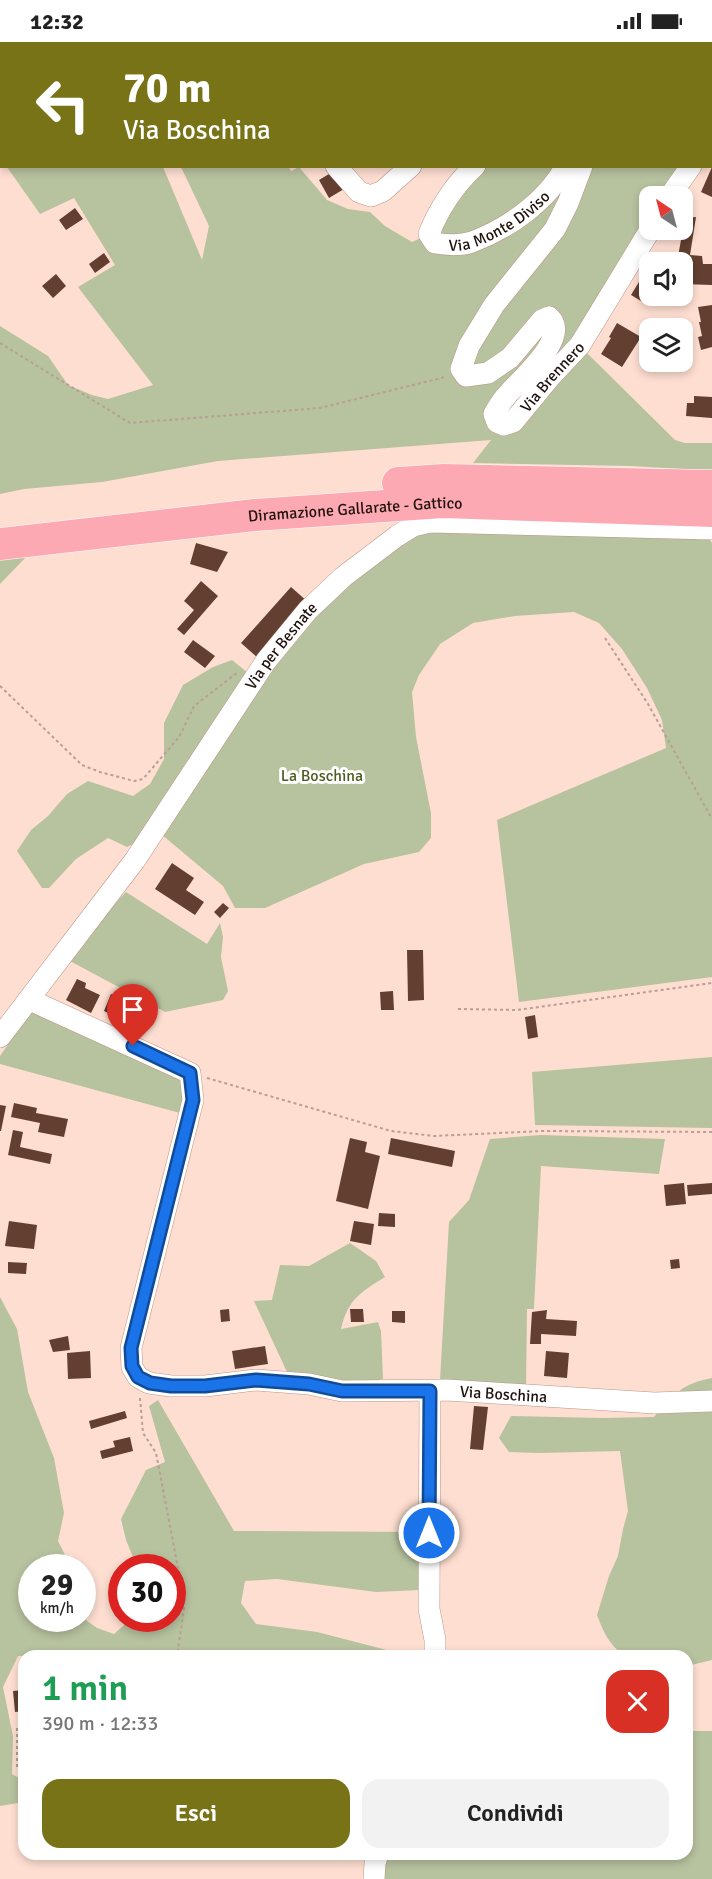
<!DOCTYPE html>
<html lang="it">
<meta charset="utf-8">
<style>
:root{--surface:#fff;--page:#f2f2f2;--text:#222;--muted:#767676;--accent:#787316}
body{margin:0;font-family:Signika,sans-serif;background:var(--page);color:var(--text);height:100vh;display:flex;flex-direction:column;font-size:22px;white-space:nowrap}
*{box-sizing:border-box;margin:0}
p{font-size:20px;color:var(--muted)}
.icon{flex:none;width:33px;height:33px;fill:none;stroke:currentColor;stroke-width:2;stroke-linecap:round;stroke-linejoin:round}
.map{position:relative;flex:1;overflow:hidden}
.side{position:absolute;left:18px;top:1608px;width:675px;height:210px;display:flex;flex-direction:column;background:var(--surface);border-radius:18px;box-shadow:0 3px 9px #0003}
.side>*{flex:none}
.guide{position:absolute;left:0px;top:0px;width:712px;height:126px;box-shadow:0 3px 9px #0003;background:#787316;color:#fff;overflow:hidden}
.needle{width:39px;rotate:324deg}
.buttons{position:absolute;left:639px;top:144px;display:grid;gap:12px}
.buttons a{display:grid;place-items:center;width:54px;height:54px;border-radius:12px;background:var(--surface);box-shadow:0 3px 9px #0003;font-size:30px}
.speed{position:absolute;left:18px;top:1512px;display:flex;gap:12px;font-size:30px;font-weight:700;text-align:center}
.speed>*{display:grid;place-content:center;width:78px;height:78px;border-radius:50%;background:var(--surface);box-shadow:0 3px 9px #0003;line-height:1}
.speed small{font-size:15px;font-weight:400}
.speed .limit{border:9px solid #d22;background:#fff;color:#111}
.pin{position:absolute;display:grid;place-items:center;width:51px;height:51px;color:#fff;margin:-62px -26px;border-radius:50% 50% 50% 0;rotate:-45deg;box-shadow:0 0 6px #0007}
.pin .icon{rotate:45deg}
.me{position:absolute;width:66px;margin:-33px;rotate:0deg;stroke-linejoin:round;filter:drop-shadow(0 0 4px #0008)}
.turn{display:flex;align-items:center;gap:21px;height:126px;padding:0 24px;font-size:27px}
.turn .icon{width:78px;height:78px;stroke-width:2.5}
.turn b{display:block;font-size:42px;line-height:51px}
.round{display:grid;place-items:center;flex:none;width:63px;height:63px;border-radius:18px;background:var(--page)}
.overview{display:flex;align-items:center;justify-content:space-between;height:102px;padding:0 24px}
h1{font-size:36px;font-weight:600;line-height:45px;color:#1e9e55}
.cta{display:flex;gap:12px;margin-top:auto;padding:12px 24px}
.cta a{flex:1;height:69px;border-radius:18px;background:var(--accent);color:#fff;font-size:24px;font-weight:600;line-height:69px;text-align:center}
.cta a+a{background:var(--page);color:var(--text)}
.status{display:flex;justify-content:space-between;align-items:center;height:42px;padding:0 30px;background:var(--surface);direction:ltr}
.status svg{height:16px;fill:currentColor}
.map>svg:first-child{display:block}
.green{fill:#b7c29f}
.building{fill:#623f31}
.lines{fill:none;stroke-linecap:round;stroke-linejoin:round}
.minor-casing{stroke:#ba9587;stroke-width:22}
.highway-casing{stroke:#fff;stroke-width:33}
.path{stroke:#b89e94;stroke-width:2;stroke-dasharray:3 3;stroke-linecap:butt}
.minor{stroke:#fff;stroke-width:21}
.highway{stroke:#fda9b4;stroke-width:32}
.route-casing{stroke:#114b97;stroke-width:15}
.route{stroke:#1a73e8;stroke-width:10}
.labels{text-anchor:middle;stroke-width:6;stroke-linejoin:round;paint-order:stroke}
.street-label{font-size:16px;fill:#1f110c;stroke:#fff}
.park-label{font-size:16px;fill:#4d5c21;stroke:#fff}
</style>
<div class="status"><b>12:32</b><svg viewBox="0 0 49 12"><path d="M0 12V9h3v3zM5 12V6h3v6zM10 12V3h3v9zM15 12V0h3v12zM26 1h20v11H26zM47 4h2v5h-2z"/></svg></div>
<div class="map">
<svg width="712" height="1837" viewBox="0 0 712 1837">
<rect width="100%" height="100%" fill="#feded1"/>
<path class="green" d="M0 0H317L2 2 0 63Z
M288 124 291 129 299 125 327 158 348 167 370 170 385 184 412 200 423 195 461 125H678L658 154H650L649 169 571 303 587 311 675 398 685 401H712V429L632 424 473 421 491 398 218 419 102 440 24 447 0 452V284L48 314 68 343 92 353 108 357 153 343 78 245 115 223 74 156 40 172 7 125H163L202 218 209 184 181 125Z
M439 484 710 498 712 501V935L519 960 497 778 666 706 662 678 647 646 622 607 599 581 574 570 515 574 473 581 440 602 419 633 412 650 416 695 431 771V796L419 810 364 822 265 866H235L223 844 161 792 299 589 333 554 412 491Z
M27 514 0 542V518Z
M232 618 248 631 137 800 127 805 108 796 76 817 49 846H42L17 809 31 788 48 774 67 752 88 739 133 754 150 742 164 717V681L183 643 213 625Z
M126 850 207 902 220 881 223 895 221 915 228 949 223 958 165 970 70 919 105 872Z
M40 968 182 1036 186 1047 180 1071 0 1022V1014L30 971Z
M712 1015V1086L535 1083 532 1030Z
M541 1093 665 1097 659 1132 541 1124 534 1267H527L526 1345 440 1338 449 1180 469 1158 490 1097Z
M350 1201 376 1219 385 1235C361 1250 348 1257 341 1287L378 1280 381 1289 383 1337 358 1342 288 1332 254 1259 272 1258 280 1223 309 1224Z
M0 1255 17 1287 28 1350 54 1416 64 1471 58 1499 71 1525 32 1526V1576H82L83 1572V1576L97 1586 114 1592 131 1577 172 1576V1526L132 1525 135 1520 126 1498 121 1477 146 1428 165 1420 149 1364 158 1358 234 1489 422 1490 420 1548 376 1550 277 1537 245 1539 241 1561 256 1582 317 1590 410 1614H18L3 1645 13 1694 12 1732 24 1739V1760L0 1764Z
M712 1336V1618L687 1624V1614H628C611 1608 603 1589 597 1573L609 1534 618 1514 623 1487 628 1469 620 1409 539 1411 509 1410 499 1396 511 1374 602 1376 654 1375C674 1352 681 1342 712 1336Z
M687 1689H712V1837H382L386 1812H687Z"/>
<path class="building" d="M712 125V155L701 150Z
M334 129 344 147 329 156 319 138Z
M75 166 83 177 66 188 59 178Z
M696 175 690 213 702 214 703 222H712V243L682 242V220H677L685 176Z
M104 211 110 220 95 231 89 222Z
M645 230H650V254H659L658 263 646 262 631 253Z
M56 232 66 244 53 256 42 244Z
M712 263V305L701 308 698 295 702 294 699 280H701L698 265Z
M617 281 641 295 622 325 601 312 611 296 609 295Z
M694 354 712 355V376L686 374 687 361H694Z
M196 501 228 510 217 530 190 522Z
M201 539 218 554 184 593 177 587 194 568 184 559Z
M291 545 308 560 258 616 241 601Z
M193 598 215 614 205 626 184 610Z
M172 821 194 836 186 848 204 860 195 873 155 847Z
M223 861 229 866 220 876 214 870Z
M407 908H423L424 958 408 959Z
M77 937 86 941 85 946 100 953 91 971 66 958Z
M393 949 394 968H381L380 950Z
M111 952 146 968 136 991 121 984 123 978 104 969Z
M535 973 538 995 528 997 525 975Z
M14 1061 37 1066 36 1071 68 1077 64 1095 38 1090 40 1081 11 1075Z
M0 1063 6 1064 1 1089H0Z
M13 1088 23 1090 20 1105 52 1112 50 1122 8 1113Z
M350 1096 367 1100 365 1110 380 1114 368 1167 336 1159Z
M391 1096 455 1109 452 1125 388 1112Z
M684 1141 686 1162 666 1164 664 1143Z
M712 1141V1152L688 1154 687 1143Z
M379 1171 395 1172V1185L378 1184Z
M9 1179 37 1183 34 1207 5 1204Z
M354 1179 374 1182 371 1203 350 1199Z
M679 1217 680 1226 671 1227 670 1218Z
M8 1220 27 1221 26 1232 8 1231Z
M229 1267 230 1279 221 1280 220 1268Z
M350 1267H363L364 1280H351Z
M547 1268 546 1277 577 1279 576 1294 541 1292V1302H530L532 1270Z
M392 1269H405V1281L392 1280Z
M68 1294 70 1308 53 1310 49 1298Z
M265 1304 268 1322 235 1327 232 1309Z
M90 1309 91 1336 68 1337 67 1311Z
M546 1309 569 1311 567 1336 544 1334Z
M474 1364 488 1365 483 1408 470 1407Z
M125 1369 127 1376 91 1387 89 1379Z
M130 1395 133 1409 102 1417 100 1409 115 1405 113 1399Z
M24 1648V1669L15 1670 13 1649Z"/>
<g class="lines">
<g class="minor-casing">
<g id="minor">
<path d="M711 98 712 97"/>
<path d="M336 124 359 150 371 154 383 149 411 124"/>
<path id="s1" d="M475 124C455 142 438 168 429 192L435 201C447 203 460 204 472 200 509 186 547 159 566 124"/>
<path id="s2" d="M582 124 568 161 555 187 494 263 469 304 461 327 466 334 488 331 510 316 542 278 549 275C571 295 520 338 508 352 502 358 498 365 494 372L497 380 504 383 513 380 550 335 580 303 650 188"/>
<path d="M670 154 691 124"/>
<path id="s3" d="M30 958 190 1031 193 1058 131 1306 132 1325 138 1335 149 1341 171 1344H205L256 1338 309 1342 342 1349 447 1348 654 1361 712 1359"/>
<path id="s4" d="M0 995 135 818 266 619 308 568 343 535 397 494 413 484 430 480 712 487"/>
<path d="M430 1349 429 1567 435 1598V1614"/>
<path d="M374 1837 375 1821 378 1812"/>
</g>
</g>
<g class="highway-casing">
<g id="highway">
<path d="M398 441 444 438 712 444"/>
<path id="s5" d="M0 502 255 473 442 460 712 469"/>
</g>
</g>
<path class="path" d="M234 0 235 2
M495 0V2
M75 2 78 0
M0 54 2 53
M0 301 130 381 320 366 445 335
M605 596 648 662 712 777
M0 644 82 723 100 730 134 739 143 737 179 695 194 664 238 630
M458 967 517 968 712 941
M207 1036 391 1089 434 1094 543 1089 712 1090
M140 1356 143 1391 156 1411 182 1547 184 1567 177 1614
M17 1686V1725L24 1733"/>
<use href="#minor" class="minor"/>
<use href="#highway" class="highway"/>
</g>
<g class="lines">
<g class="route-casing">
<path id="route" d="M133 1004 190 1031 193 1058 131 1306 132 1324 138 1335 150 1341 171 1344H205L256 1338 309 1342 342 1349H430L429 1491"/>
</g>
<use href="#route" class="route"/>
</g>
<g class="labels">
<g class="street-label">
<text dy="6" stroke="none"><textPath href="#s1" startOffset="164">Via Monte Diviso</textPath></text>
<text dy="6" stroke="none"><textPath href="#s2" startOffset="558">Via Brennero</textPath></text>
<text dy="6" stroke="none"><textPath href="#s5" startOffset="357">Diramazione Gallarate - Gattico</textPath></text>
<text dy="6" stroke="none"><textPath href="#s4" startOffset="482">Via per Besnate</textPath></text>
<text dy="6" stroke="none"><textPath href="#s3" startOffset="858">Via Boschina</textPath></text>
</g>
<g class="park-label">
<text x="322" y="739">La Boschina</text>
</g>
</g>
</svg>
<div class="buttons">
<a><svg class="needle" viewBox="-14 -14 28 28"><path d="M0-13l5 13h-10z" fill="#e53935"/><path d="M0 13l5-13h-10z" fill="#767676"/></svg></a>
<a><svg class="icon" aria-label="sound" viewBox="0 0 24 24"><path d="M4 9h4l5-4v14l-5-4H4zM17 9q2 3 0 6"/></svg></a>
<a><svg class="icon" aria-label="layers" viewBox="0 0 24 24"><path d="M12 4l9 5-9 5-9-5zM3 14l9 5 9-5"/></svg></a>
</div>
<div class="speed"><div>29<small>km/h</small></div><div class="limit">30</div></div>
<div class="pin" style="left:133px;top:1004px;background:#d93025"><svg class="icon" aria-label="arrive" viewBox="0 0 24 24"><path d="M6 21V4h12l-3 4 3 4H6"/></svg></div>
<svg class="me" style="left:429px;top:1491px" viewBox="-20 -20 40 40"><circle r="17" fill="#1a73e8" stroke="#fff" stroke-width="3"/><path d="M0-11L8 9 0 5-8 9z" fill="#fff"/></svg>
<div class="guide">
<div class="turn"><svg class="icon" aria-label="left" viewBox="0 0 24 24"><path d="M17 20v-9H6M10 6l-5 5 5 5"/></svg><div><b>70 m</b>Via Boschina</div></div>
</div>
<section class="side">
<div class="overview"><div><h1>1 min</h1><p>390 m · 12:33</p></div><a class="round" style="background:#d93025;color:#fff"><svg class="icon" aria-label="close" viewBox="0 0 24 24"><path d="M6 6l12 12M18 6L6 18"/></svg></a></div>
<div class="cta"><a>Esci</a><a>Condividi</a></div>
</section>
</div>
